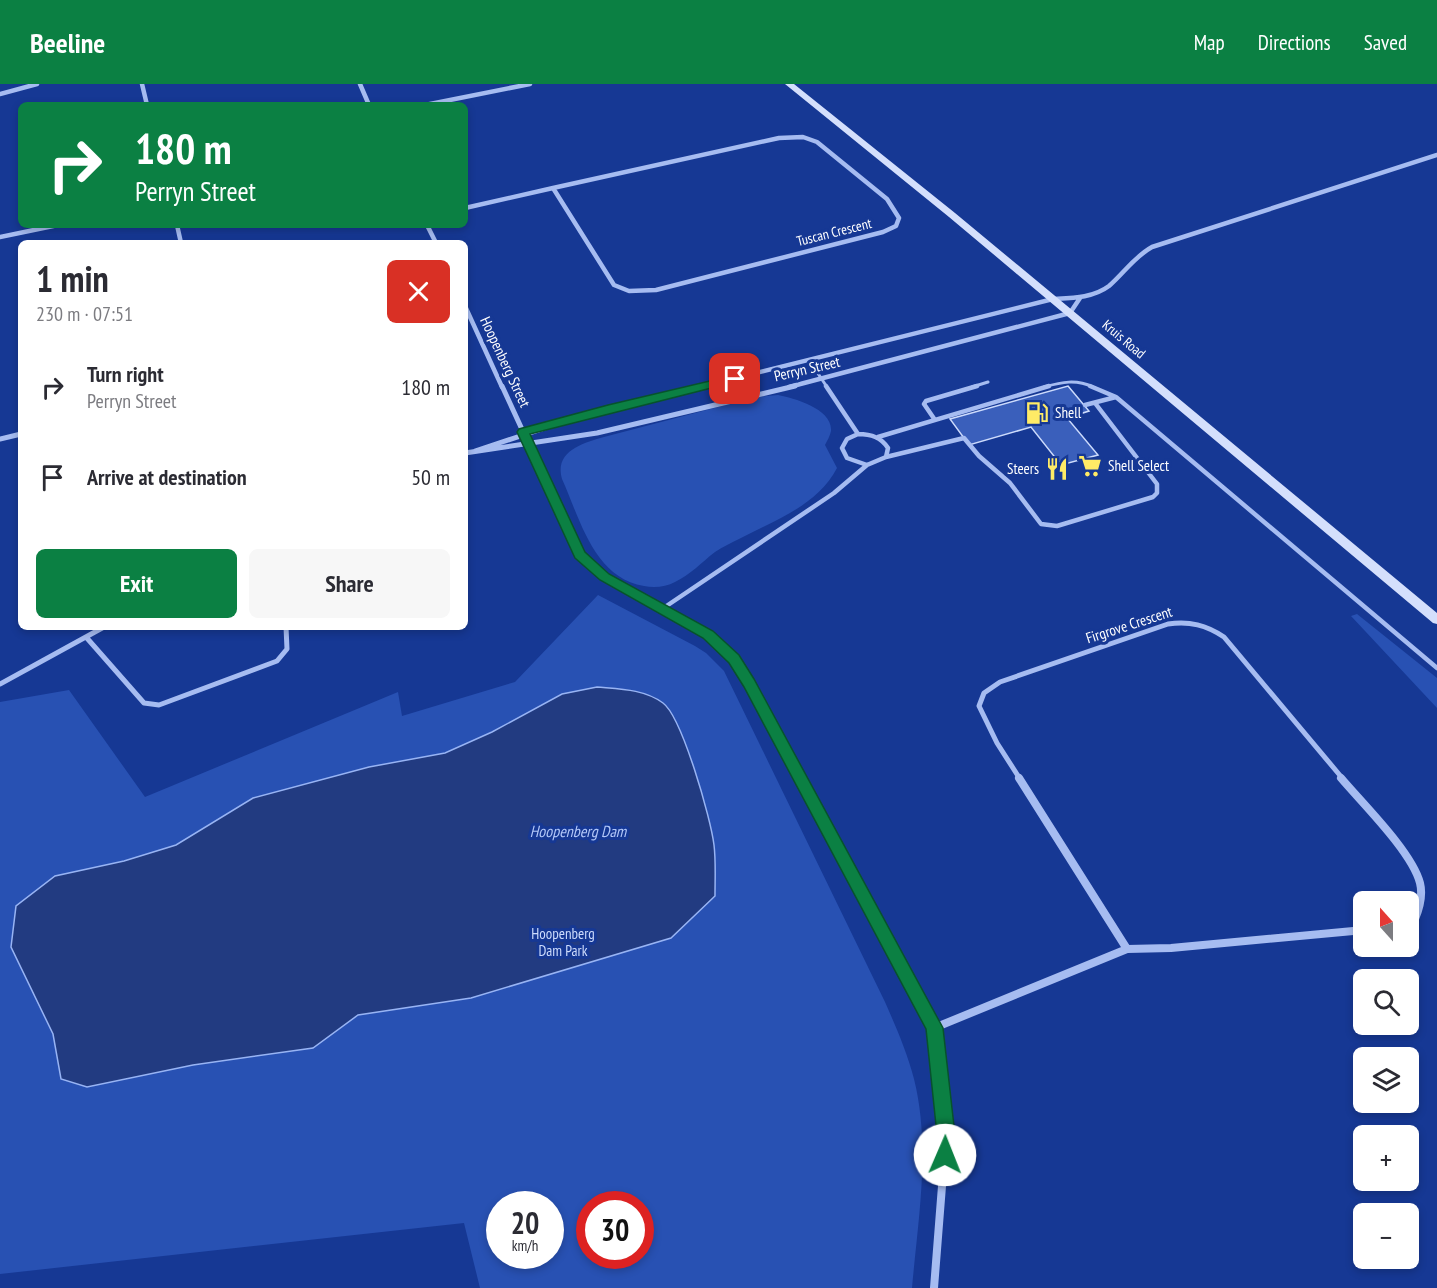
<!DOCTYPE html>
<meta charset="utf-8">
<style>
:root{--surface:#fff;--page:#f7f7f7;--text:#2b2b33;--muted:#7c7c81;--accent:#0b8043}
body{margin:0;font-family:"PT Sans Narrow",sans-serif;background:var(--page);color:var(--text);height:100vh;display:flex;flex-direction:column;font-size:22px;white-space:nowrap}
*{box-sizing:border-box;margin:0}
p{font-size:20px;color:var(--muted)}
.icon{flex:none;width:33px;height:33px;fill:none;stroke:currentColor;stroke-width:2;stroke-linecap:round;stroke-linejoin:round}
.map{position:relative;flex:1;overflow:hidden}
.details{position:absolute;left:18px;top:156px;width:450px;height:390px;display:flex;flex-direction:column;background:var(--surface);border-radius:9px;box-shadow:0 3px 9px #0003}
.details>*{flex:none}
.hud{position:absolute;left:18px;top:18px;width:450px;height:126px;border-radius:9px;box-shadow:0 3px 9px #0003;background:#0b8043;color:#fff;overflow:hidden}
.needle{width:39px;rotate:339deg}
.fabs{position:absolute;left:1353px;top:807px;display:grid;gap:12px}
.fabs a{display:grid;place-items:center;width:66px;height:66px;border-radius:9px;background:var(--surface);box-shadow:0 3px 9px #0003;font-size:30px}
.speed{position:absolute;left:486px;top:1107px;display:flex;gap:12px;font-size:30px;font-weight:700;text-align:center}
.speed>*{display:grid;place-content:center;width:78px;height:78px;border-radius:50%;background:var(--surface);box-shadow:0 3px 9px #0003;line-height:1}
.speed small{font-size:15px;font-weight:400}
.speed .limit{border:9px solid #d22;background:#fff;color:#111}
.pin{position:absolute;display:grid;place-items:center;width:51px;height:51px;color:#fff;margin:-26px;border-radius:12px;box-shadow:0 3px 9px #0006}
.me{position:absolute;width:66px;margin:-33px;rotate:1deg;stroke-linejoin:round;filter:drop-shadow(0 0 4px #0008)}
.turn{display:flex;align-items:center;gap:21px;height:126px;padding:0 18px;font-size:27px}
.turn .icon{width:78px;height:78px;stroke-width:2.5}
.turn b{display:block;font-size:42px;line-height:51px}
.round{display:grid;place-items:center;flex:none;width:63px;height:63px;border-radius:9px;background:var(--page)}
.headline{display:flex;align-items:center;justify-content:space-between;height:102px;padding:0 18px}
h1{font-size:36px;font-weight:800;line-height:45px}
.action{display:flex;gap:12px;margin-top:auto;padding:12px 18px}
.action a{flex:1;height:69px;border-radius:9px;background:var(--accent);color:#fff;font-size:24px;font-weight:800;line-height:69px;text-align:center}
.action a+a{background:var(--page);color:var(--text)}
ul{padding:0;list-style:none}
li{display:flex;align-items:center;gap:18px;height:90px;padding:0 18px}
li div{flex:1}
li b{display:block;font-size:22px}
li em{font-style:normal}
header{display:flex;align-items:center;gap:36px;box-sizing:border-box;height:84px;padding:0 30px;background:var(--accent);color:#fff}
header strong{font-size:28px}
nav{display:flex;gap:33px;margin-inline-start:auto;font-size:21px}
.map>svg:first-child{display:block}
.green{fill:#2851b3;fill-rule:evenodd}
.water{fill:#223b81;stroke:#98b4f4;stroke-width:1.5}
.building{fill:#3a5fbb;stroke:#cddbfc;stroke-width:1.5}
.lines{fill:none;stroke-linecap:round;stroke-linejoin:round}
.lane-far1{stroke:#a6bcf1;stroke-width:3}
.lane{stroke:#a6bcf1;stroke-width:4.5}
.street-far2{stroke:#a6bcf1;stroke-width:4.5}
.street-far1{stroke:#a6bcf1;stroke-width:5}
.street{stroke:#a6bcf1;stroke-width:8}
.secondary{fill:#d4dffc;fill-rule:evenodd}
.route{fill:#0b8043;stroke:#07532c;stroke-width:1.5}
.labels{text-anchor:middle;stroke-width:6;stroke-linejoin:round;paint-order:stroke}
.far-street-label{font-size:14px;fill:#fff;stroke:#163894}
.street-label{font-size:15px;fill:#fff;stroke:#163894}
.poi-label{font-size:15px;fill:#fff;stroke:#163894;text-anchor:start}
.park-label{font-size:15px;fill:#cddbfc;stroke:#163894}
.water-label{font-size:16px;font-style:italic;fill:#b2c7f8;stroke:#163894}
</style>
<header>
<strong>Beeline</strong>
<nav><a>Map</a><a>Directions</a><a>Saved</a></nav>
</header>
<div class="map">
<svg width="1437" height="1204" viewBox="0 0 1437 1204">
<rect width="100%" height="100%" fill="#163894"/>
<path class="green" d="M778 311C794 314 833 325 831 347 830 352 827 357 825 361L837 384C817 422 775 436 739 455 731 459 722 463 715 468 702 478 690 491 675 498 666 503 654 504 644 502 594 494 580 435 562 395 554 367 583 359 604 353L756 313Z
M598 511 695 562 706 569 724 587 885 918C896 943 907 968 914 995 931 1063 918 1135 912 1204H480L464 1139 0 1190V618L69 606 145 713 398 608 402 632 515 598ZM500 1120H550V1172H500ZM590 1120H640V1172H590Z
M1357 530 1437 594V624L1351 532Z"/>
<path class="water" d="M597 603C619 605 644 605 663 619 682 633 711 735 714 761 716 777 715 795 715 812L671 854 471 914 358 931 313 964 193 981 87 1003 61 995 53 950 11 863 16 822 55 792 124 777 176 761 253 714 369 683 445 669 492 648 562 610Z"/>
<path class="building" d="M1068 302 1089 327 1067 334 1098 371 1061 381 1031 343 969 361 950 335Z"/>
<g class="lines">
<path class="lane-far1" d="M809 276 827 303
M972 303 988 298
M1044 303C1062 298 1076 295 1093 303"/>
<path class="lane" d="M826 302 858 350
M1090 302 1116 313 1437 584
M1085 321 1116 313
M935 336 924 320 926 317 977 302
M858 350C871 350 881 353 888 364L886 373 867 381 847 374 842 364 847 355Z
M878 353 1049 302
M886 373 964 354 979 372 1010 399 1041 440 1057 442 1153 413 1157 409V400L1095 319
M662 525 834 409 867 381"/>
<path class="street-far2" d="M142 0 147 21
M360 0 369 21
M0 10 37 0
M425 21 530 0
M803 53 817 58 887 115 899 134 896 142 883 148 656 206 629 207 614 201 553 104 779 54Z
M465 124 553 104
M177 141 181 159
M427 141 436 159
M0 153 58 141
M465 222 502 303
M700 303 1053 215C1072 214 1093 214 1109 202 1124 189 1134 173 1152 163L1437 71
M789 303 1070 229 1080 214"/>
<path class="street-far1" d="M502 302 580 471 610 495 695 541 722 562 749 599 801 695
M0 355 21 350
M475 367 578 333 707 302
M465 369 597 349 795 302
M86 553 144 619 159 621 277 577 287 565 286 543
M0 600 104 543
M1020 695 997 659 979 622 984 609 1000 598 1168 540C1190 537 1206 541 1224 553L1343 695"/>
<path class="street" d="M800 694 934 944 946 1051 934 1204
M1019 694 1127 865
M1341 694C1363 720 1412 768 1420 799 1423 811 1420 823 1415 835L1408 838
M934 944 1127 865 1171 864 1364 846"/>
<path class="secondary" d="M785 0H794L955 129 1437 529V540L1433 539 949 133Z"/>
</g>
<path class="route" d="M735 291 741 295 739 297 530 350 585 468 609 490 713 547 739 571 754 595 943 944 955 1051 951 1077 945 1080 938 1077 936 1071 937 1051 926 945 744 603 729 579 703 554 600 496 575 474 517 348 519 345 608 321Z"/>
<defs>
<g id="fuel-bare" transform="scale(1.8)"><path d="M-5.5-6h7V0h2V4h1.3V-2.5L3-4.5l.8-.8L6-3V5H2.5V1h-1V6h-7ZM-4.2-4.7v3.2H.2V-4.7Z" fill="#ffeb66" stroke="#163894" stroke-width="2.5" paint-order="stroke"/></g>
<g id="supermarket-bare" transform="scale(1.8)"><path d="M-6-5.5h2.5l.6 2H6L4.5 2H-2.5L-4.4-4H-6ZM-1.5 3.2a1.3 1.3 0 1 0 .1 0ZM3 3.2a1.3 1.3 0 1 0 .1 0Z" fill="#ffeb66" stroke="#163894" stroke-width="2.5" paint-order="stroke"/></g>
<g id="restaurant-bare" transform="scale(1.8)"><path d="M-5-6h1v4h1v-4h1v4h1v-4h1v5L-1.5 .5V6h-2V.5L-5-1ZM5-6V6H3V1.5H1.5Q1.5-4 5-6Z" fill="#ffeb66" stroke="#163894" stroke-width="2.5" paint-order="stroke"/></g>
</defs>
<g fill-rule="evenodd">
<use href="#fuel-bare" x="1037" y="329"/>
<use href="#supermarket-bare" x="1090" y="382"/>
<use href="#restaurant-bare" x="1057" y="385"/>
</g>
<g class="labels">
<g class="far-street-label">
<text transform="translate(834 148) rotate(-14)" y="5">Tuscan Crescent</text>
<text transform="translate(1124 255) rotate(40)" y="5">Kruis Road</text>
</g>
<g class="street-label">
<text transform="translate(505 278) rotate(65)" y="5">Hoopenberg Street</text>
<text transform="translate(807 285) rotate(-13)" y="5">Perryn Street</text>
<text transform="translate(1129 541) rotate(-18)" y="5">Firgrove Crescent</text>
</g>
<g class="poi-label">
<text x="1055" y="334">Shell</text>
<text x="1108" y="387">Shell Select</text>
<text x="1039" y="390" text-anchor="end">Steers</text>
</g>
<g class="park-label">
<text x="563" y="855">Hoopenberg<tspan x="563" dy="17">Dam Park</tspan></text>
</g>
<g class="water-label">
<text x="578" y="753">Hoopenberg Dam</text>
</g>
</g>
</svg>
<div class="fabs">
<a><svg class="needle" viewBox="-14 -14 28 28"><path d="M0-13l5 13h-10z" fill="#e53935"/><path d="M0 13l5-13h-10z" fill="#7c7c81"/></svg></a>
<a><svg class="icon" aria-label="search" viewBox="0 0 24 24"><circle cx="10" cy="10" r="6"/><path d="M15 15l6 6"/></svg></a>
<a><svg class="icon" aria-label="layers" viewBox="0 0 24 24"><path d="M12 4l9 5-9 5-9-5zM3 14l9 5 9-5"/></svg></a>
<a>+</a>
<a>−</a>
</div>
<div class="speed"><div>20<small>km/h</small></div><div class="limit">30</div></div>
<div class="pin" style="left:735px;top:295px;background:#d93025"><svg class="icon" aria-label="arrive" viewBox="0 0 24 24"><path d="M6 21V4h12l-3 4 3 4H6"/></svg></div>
<svg class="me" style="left:945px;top:1071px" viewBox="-20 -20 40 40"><circle r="19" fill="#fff"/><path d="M0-13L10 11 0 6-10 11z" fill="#0b8043"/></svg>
<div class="hud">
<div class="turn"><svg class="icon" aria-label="right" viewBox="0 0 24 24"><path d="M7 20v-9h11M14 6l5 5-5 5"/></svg><div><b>180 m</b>Perryn Street</div></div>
</div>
<section class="details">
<div class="headline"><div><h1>1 min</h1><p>230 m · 07:51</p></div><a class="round" style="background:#d93025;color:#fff"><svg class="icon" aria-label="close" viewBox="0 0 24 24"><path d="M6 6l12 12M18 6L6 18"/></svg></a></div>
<ul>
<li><svg class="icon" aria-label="right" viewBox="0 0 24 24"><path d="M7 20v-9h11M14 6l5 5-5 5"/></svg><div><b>Turn right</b><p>Perryn Street</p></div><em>180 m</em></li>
<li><svg class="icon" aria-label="arrive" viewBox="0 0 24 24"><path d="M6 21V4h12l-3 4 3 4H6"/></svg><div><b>Arrive at destination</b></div><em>50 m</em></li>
</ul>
<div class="action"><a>Exit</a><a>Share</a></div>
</section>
</div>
